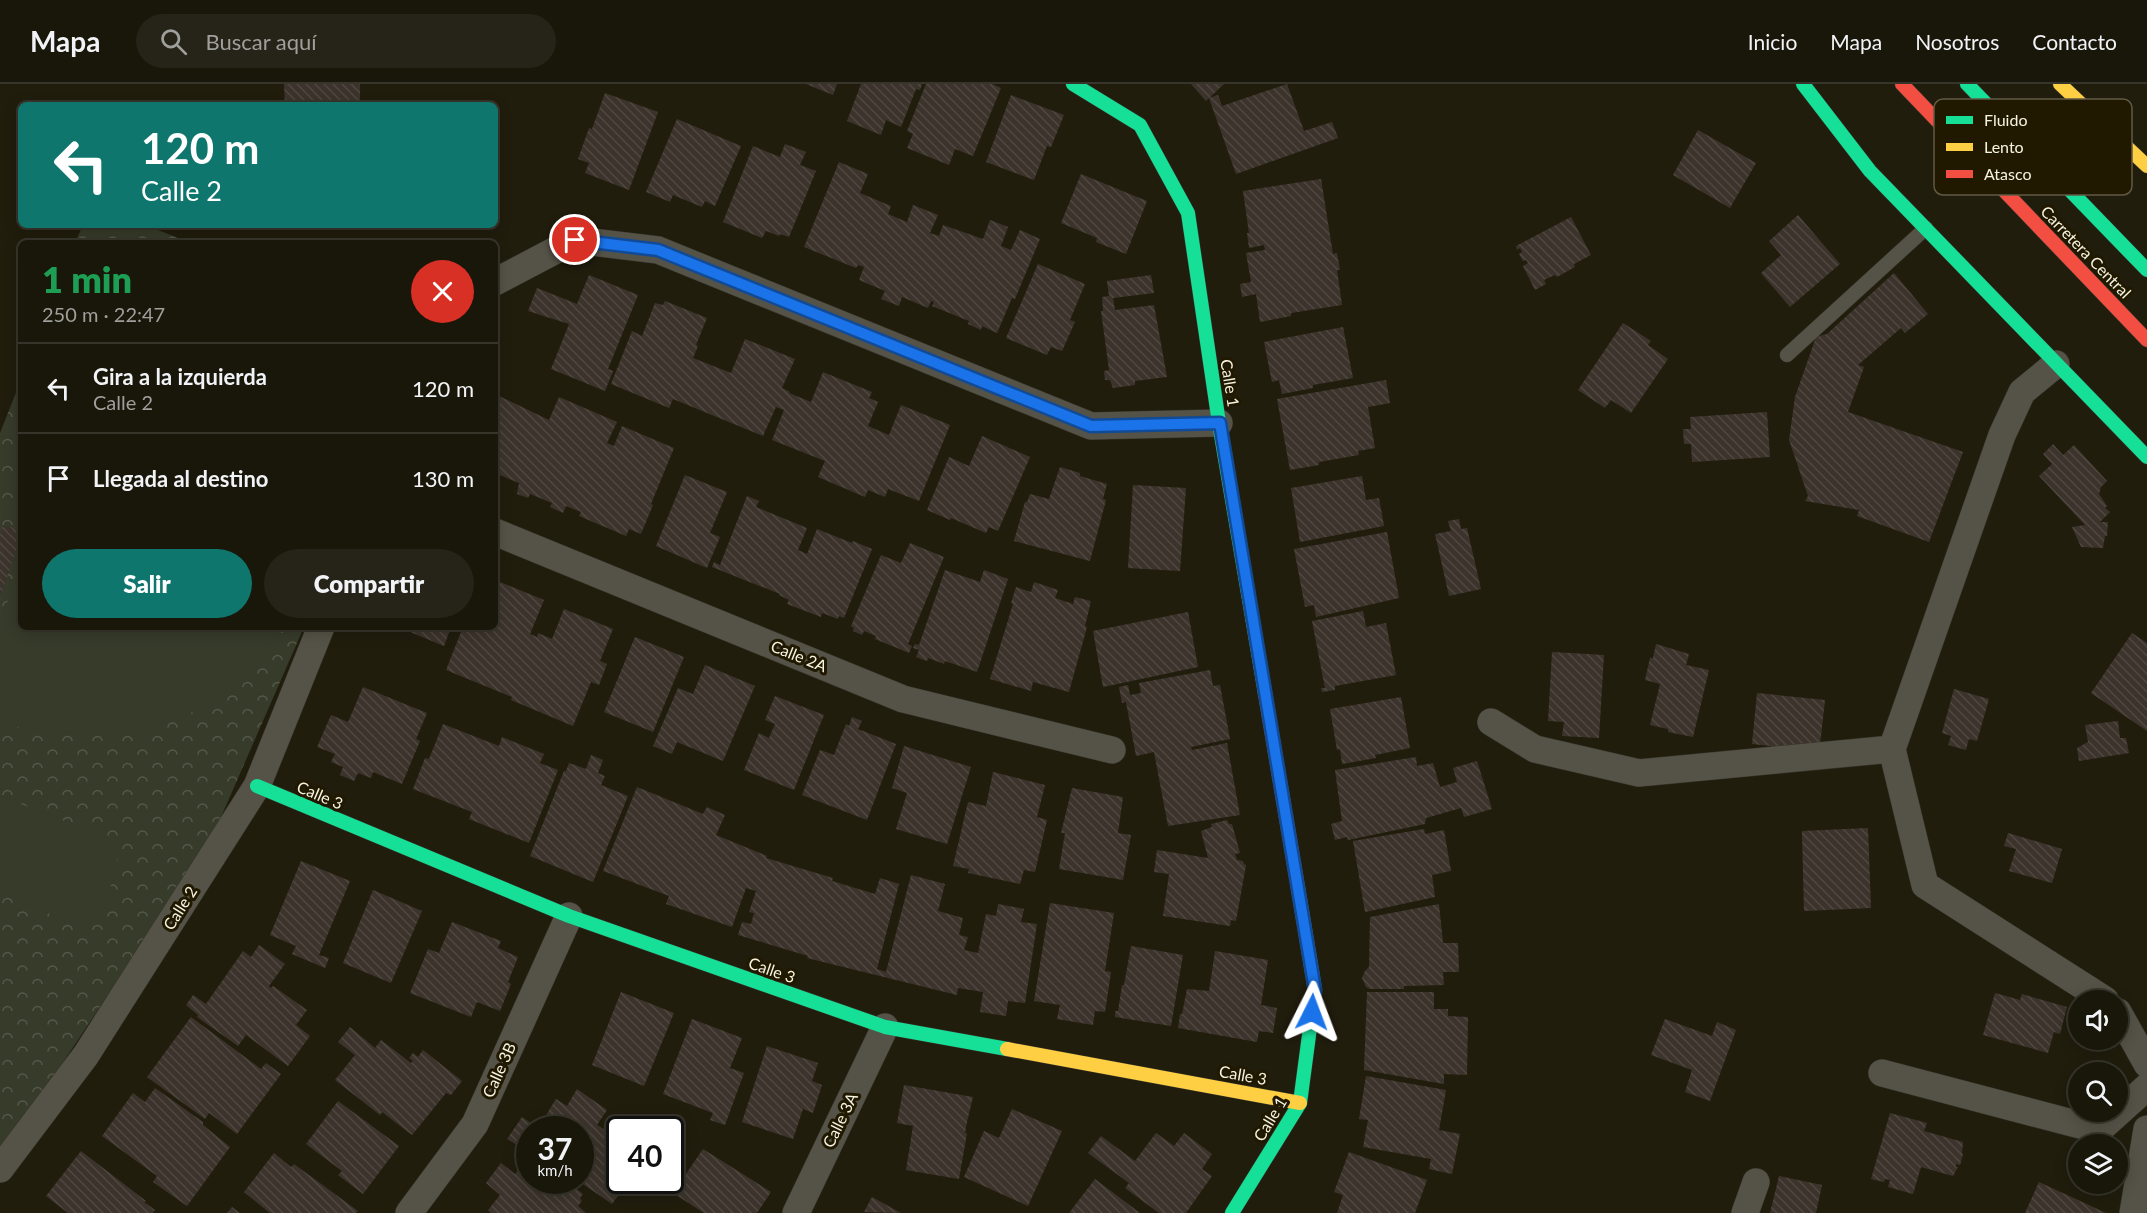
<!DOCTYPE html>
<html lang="es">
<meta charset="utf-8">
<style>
:root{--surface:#19160a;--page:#262318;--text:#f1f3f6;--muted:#9f9f9c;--line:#37352b;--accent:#0f766e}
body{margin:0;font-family:Lato,sans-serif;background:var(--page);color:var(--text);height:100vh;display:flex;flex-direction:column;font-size:22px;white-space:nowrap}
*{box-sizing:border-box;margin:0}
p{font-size:20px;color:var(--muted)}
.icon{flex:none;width:33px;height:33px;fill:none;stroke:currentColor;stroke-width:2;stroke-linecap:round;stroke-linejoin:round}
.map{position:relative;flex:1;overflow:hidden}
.panel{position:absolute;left:18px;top:156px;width:480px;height:390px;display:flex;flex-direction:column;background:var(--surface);border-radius:9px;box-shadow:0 3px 15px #0003,0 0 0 2px var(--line)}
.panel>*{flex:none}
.banner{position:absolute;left:18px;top:18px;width:480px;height:126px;border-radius:9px;box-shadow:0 3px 15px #0003,0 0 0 2px var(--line);background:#0f766e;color:#fff;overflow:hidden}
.fabs{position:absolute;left:2068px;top:906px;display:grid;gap:12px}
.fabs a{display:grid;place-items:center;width:60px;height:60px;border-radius:50%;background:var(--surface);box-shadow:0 3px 15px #0003,0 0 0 2px var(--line);font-size:30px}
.speed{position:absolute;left:516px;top:1032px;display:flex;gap:12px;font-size:30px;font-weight:700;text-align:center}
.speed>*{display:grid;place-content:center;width:78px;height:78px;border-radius:50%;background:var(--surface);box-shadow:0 3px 15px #0003,0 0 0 2px var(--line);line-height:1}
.speed small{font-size:15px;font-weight:400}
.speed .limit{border:3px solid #111;border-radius:9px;background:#fff;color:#111}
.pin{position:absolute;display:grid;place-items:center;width:51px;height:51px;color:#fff;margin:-26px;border:3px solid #fff;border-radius:50%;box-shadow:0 2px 6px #0007}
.me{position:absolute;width:66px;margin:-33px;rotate:3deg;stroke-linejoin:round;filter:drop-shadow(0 0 4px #0008)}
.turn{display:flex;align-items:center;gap:21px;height:126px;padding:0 24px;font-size:27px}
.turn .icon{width:78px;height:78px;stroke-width:2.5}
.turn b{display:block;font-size:42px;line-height:51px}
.round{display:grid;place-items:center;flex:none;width:63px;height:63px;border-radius:32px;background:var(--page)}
.headline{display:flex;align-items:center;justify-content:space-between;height:102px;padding:0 24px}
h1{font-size:36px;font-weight:800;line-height:45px;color:#1e9e55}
.primary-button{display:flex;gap:12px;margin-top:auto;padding:12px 24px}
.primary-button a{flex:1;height:69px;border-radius:36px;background:var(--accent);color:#fff;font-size:24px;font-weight:800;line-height:69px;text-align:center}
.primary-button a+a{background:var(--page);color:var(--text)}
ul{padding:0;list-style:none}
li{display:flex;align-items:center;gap:18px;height:90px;padding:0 24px;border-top:2px solid var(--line)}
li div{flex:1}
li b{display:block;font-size:22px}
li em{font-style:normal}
header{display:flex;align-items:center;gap:36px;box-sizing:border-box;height:84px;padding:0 30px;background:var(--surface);border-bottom:2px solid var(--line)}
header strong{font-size:28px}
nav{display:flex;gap:33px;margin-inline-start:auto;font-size:21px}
.search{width:420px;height:54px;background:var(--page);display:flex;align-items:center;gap:15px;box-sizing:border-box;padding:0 21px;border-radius:33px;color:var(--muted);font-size:22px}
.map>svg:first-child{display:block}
.park{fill:url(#park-crowns)}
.garden{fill:#373b2a}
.building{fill:url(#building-back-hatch)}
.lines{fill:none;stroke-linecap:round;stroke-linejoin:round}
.lane-casing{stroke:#39372c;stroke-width:15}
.street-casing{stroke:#39372c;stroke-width:28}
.fast-casing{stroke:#39372c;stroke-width:15}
.slow-casing{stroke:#39372c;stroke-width:15}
.jam-casing{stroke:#39372c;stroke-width:15}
.lane{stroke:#555247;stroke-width:14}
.street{stroke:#555247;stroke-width:27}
.fast{stroke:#16e098;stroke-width:14}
.slow{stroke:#ffcf43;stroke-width:14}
.jam{stroke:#f24e42;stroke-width:14}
.route-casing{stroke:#114b97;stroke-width:15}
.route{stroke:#1a73e8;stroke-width:10}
.labels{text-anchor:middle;stroke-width:6;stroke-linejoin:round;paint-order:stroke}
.street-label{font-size:16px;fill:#f7f3e2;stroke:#201900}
.key{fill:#201900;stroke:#605a44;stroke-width:1.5}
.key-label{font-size:16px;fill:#f7f3e2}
</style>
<header>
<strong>Mapa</strong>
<div class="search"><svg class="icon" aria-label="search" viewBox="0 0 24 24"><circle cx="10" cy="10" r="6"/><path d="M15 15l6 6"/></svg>Buscar aquí</div>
<nav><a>Inicio</a><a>Mapa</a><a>Nosotros</a><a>Contacto</a></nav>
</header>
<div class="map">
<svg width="2147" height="1129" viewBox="0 0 2147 1129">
<defs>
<pattern id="park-crowns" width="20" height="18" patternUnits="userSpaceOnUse" patternTransform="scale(1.5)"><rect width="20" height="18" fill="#373b2a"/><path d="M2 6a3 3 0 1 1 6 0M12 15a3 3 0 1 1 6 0" fill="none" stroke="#555849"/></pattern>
<pattern id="building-back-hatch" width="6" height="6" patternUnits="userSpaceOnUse" patternTransform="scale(1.5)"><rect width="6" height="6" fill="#3c342c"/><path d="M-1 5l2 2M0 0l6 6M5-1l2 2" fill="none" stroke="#4f4840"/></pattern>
</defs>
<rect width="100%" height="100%" fill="#211d0d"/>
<path class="park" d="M83 141H145L191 159H75Z
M21 296V543H304L211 756 0 1073V349Z"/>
<path class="garden" d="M21 479V543H279L264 577 222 617 155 642 103 652 22 644 0 638V539Z
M0 712 106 753 119 781 101 826 74 840 0 809Z"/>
<path class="building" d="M284 0H360V21H285Z
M806 0H837L833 11Z
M861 0H922L920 6 916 5 901 43 886 36 881 51 847 37Z
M926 0H992L1001 4 973 72 955 65 949 81 907 64 913 50 907 47Z
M1191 0H1224L1206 17Z
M1287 0 1304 47 1332 38 1338 54 1236 90 1209 14 1218 11 1222 22Z
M605 9 658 28 629 106 585 89 589 79 578 75 589 44 592 45Z
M1011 11 1064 31 1051 63 1047 62 1034 96 986 78Z
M677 35 741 62 715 122 705 117 702 123 673 111 670 118 646 108Z
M1698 46 1756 79 1730 124 1673 91Z
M785 60 806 68 800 81 816 87 789 153 780 150 779 152 766 147 762 154 723 138 753 62 780 73Z
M839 78 868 90 860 109 891 122 888 130 907 138 913 121 938 131 930 149 939 152 943 141 983 155 990 136 1008 143 1001 162 1011 166 1020 146 1040 155 1015 215 1012 214 997 249 982 242 981 246 968 240 969 237 932 222 934 218 931 217 928 224 902 213 899 222 881 215 885 207 859 196 864 183 858 181 856 184 804 163Z
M1081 90 1147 117 1126 170 1096 158 1097 154 1061 139Z
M1321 95 1333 170 1337 169 1340 186H1337L1342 221 1291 229V232L1260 238 1256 210 1242 213 1240 200 1251 198 1246 169 1265 166 1264 161 1249 164 1247 149H1249L1243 107Z
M1798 131 1840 180 1790 223 1761 189 1781 171 1769 157Z
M1571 133 1591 171 1574 180 1575 183 1557 193 1555 191 1544 196 1546 200 1535 206 1523 182 1528 179 1526 176 1523 177 1519 170 1522 168 1520 164 1517 166 1516 162Z
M1038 180 1085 200 1070 236 1075 238 1062 267 1051 263 1047 271 1006 254Z
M1894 189 1928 230 1905 249 1901 244 1858 281 1864 283 1848 328 1963 368 1929 458 1857 432 1859 426 1805 417 1808 412 1789 356 1795 313 1816 253 1827 250Z
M589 191 638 211 608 285 613 287 605 307 551 285 569 240 528 227 537 204 577 220Z
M1151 191 1154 209 1113 214 1115 226 1154 221 1167 293 1135 297V301L1113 304 1110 296H1105L1104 287 1109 286 1101 227H1103L1102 213 1109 212 1107 197Z
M665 217 707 234 696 261 698 262 693 274 731 289 745 255 795 275 782 304 790 308 789 309 811 318 823 288 872 308 869 314 878 318 868 342 889 351 901 321 950 341 919 417 888 405 885 413 868 406 865 413 818 393 825 377 772 356 784 326 776 323 763 352 673 315 669 324 611 300 632 247 642 252 655 219 663 221Z
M1623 239 1651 257 1648 261 1668 275 1631 329 1611 316 1605 324 1578 306Z
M1343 243 1353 294 1313 301V304L1282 310 1279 296 1272 298 1264 258Z
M1386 296 1390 319 1368 323 1375 364 1358 367 1359 371 1319 378V381L1290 386 1277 315Z
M495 310 549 336 559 313 617 338 607 359 614 362 622 342 674 364 651 420 653 421 641 450 629 445 626 452 579 432 581 428 566 422 563 429 550 423 552 419 530 410 528 414 517 410 519 399 495 389Z
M1767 328 1770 373 1692 378 1691 360H1684L1683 345H1691L1690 333Z
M982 352 1030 373 998 447 989 443 986 449 951 434 950 436 927 426 949 373 969 382Z
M2053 360 2063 371 2074 361 2107 397 2101 403 2099 410 2107 422 2105 424 2110 428 2100 438H2108L2107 452H2105L2103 464 2081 463 2072 443 2085 441 2039 392 2052 380 2043 370Z
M1060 383 1080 389V392L1107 400 1103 415 1106 416 1090 477 1014 457 1025 418H1027L1030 410 1049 415Z
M685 391 727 408 710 449 720 453 707 484 656 462Z
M1362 392 1366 416 1379 414 1384 442 1300 458 1291 404Z
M1133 401 1186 404 1180 487 1128 484Z
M747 412 759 417 756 423 807 444 798 466 807 470 817 445 852 459 853 457 872 465 844 534 839 532 838 535 822 529 821 533 787 520 789 516 779 511 780 510 712 483 714 478 720 481Z
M1459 435 1461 445 1467 444 1481 505 1449 512 1435 450 1451 447 1448 437Z
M3 441 21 446V451L0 514V451Z
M1387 448 1399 514 1316 533 1314 521 1305 523 1294 465Z
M910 459 944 473 908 560 912 562 909 569 875 555 876 552 864 547 862 551 853 547 854 544 851 542 881 471 901 479Z
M945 486 980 498 984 486 1008 495 977 588 945 577 944 580 928 574 927 577 916 573 919 566 913 564 915 560 919 561Z
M495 496 544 516 530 550 537 553 538 549 552 555 564 525 613 545 600 577 607 580 599 601 591 598 573 642 511 616 512 613 446 586 463 543H495Z
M1034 498 1058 506 1055 514 1073 520 1075 513 1091 517 1085 542 1087 543 1069 608 1033 598 1031 607 990 595 1013 520 1011 519 1016 503 1031 508Z
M1363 527 1366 543 1386 539 1396 591 1335 602V606L1322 608 1321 604H1325L1312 537Z
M1188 528 1198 583 1103 603 1093 547Z
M398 543H451L444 562Z
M2132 549 2147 559V647L2091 609Z
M635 553 684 573 653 648 604 628Z
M1656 560 1689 570 1686 581 1709 586 1693 653 1668 648V645L1650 641 1660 600 1645 596 1650 574H1653Z
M1552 568 1604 571 1599 654 1562 652 1564 638 1548 637Z
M705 581 755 602 723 677 677 658 672 670 653 662 678 604 693 610Z
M1210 586 1213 602 1220 601 1230 655 1191 663 1192 666 1227 659 1240 731 1168 742 1154 668 1136 672 1126 618 1122 619 1119 603 1128 601 1130 611 1141 609 1139 599Z
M363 603 427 629 416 655 420 657 402 700 373 688 371 694 358 689 354 697 340 691 343 683 331 678 335 670 317 663 331 631 348 638Z
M1954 605 1989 615 1977 657 1969 655 1966 666 1948 661 1951 652 1942 649Z
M1757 609 1825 616 1820 661 1771 665V662L1752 660Z
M775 612 824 631 794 706 744 686 759 649 769 654 775 640 765 636Z
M1401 613 1410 664 1375 671 1376 674 1342 680 1340 665 1337 666 1330 625Z
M852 633 862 637 858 645 896 660 867 736 802 711 820 666 834 671 846 640 849 642Z
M2118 637 2120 654H2126L2129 669 2079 677 2077 664 2088 658 2085 641Z
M443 640 499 662 502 653 544 670 540 679 558 686 529 759 469 735 472 728 413 705 425 674 429 675Z
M904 662 971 683 947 760 896 745 907 709 892 704Z
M591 671 603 676 598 689 605 692 601 701 628 712 593 798 530 772 564 687H566L569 679 586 685Z
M1416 673 1417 682 1433 679 1440 703 1457 698 1453 684 1477 677 1492 725 1464 733 1461 724 1426 734 1425 740 1348 756 1347 753 1335 756 1331 740 1342 737 1335 686Z
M993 688 1045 701 1037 733 1047 736 1035 788 1024 786 1020 800 968 789 969 785 953 782 968 718 986 722Z
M637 703 703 730 707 723 725 731 716 751 767 772 766 774 833 794 832 797 875 810 880 794 899 800 877 885 886 888 911 791 945 800 938 827 963 834 959 851 968 853 964 866 978 869 986 830 996 832 998 820 1024 825 1021 838 1037 840 1025 919 1008 917 1006 932 980 928 983 908 958 904 957 911 807 874 808 872 738 851 742 838 751 840 754 829 749 828 756 807 746 804 732 843 666 820 669 812 603 787Z
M1072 704 1123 713 1118 749 1131 751 1123 796 1059 785 1065 749H1061Z
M1227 736 1229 740H1232L1240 769 1235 770 1237 776 1243 777 1244 780 1246 781 1236 837 1231 836 1230 842 1163 832 1169 790 1154 788 1157 766 1208 774 1201 747 1212 743 1211 740Z
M1868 744 1871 824 1804 827 1802 747Z
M1424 745 1425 750 1444 746 1451 787 1432 791 1435 813 1365 828 1353 757Z
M2008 749 2062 765 2052 799 2009 787 2016 765 2004 762Z
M301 777 350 797 319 871 329 874 325 884 292 870 296 862 270 851Z
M373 806 422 827 391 899 343 879Z
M1050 819 1114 829 1105 887 1111 888 1105 928 1095 927 1093 941 1057 935 1060 921 1034 917Z
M1439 820 1443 859H1458L1459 888H1443L1444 901 1404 902V905H1370L1366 903 1362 894 1365 887 1369 883 1370 833Z
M452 838 501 857 498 864 518 873 508 898 511 900 500 927 477 918 471 933 410 909 428 865 439 869Z
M259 861 285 880 269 902 271 904 273 902 307 926 296 941 310 952 288 982 246 951 238 962 197 933 198 931 186 921 193 911 206 920 243 867 251 873Z
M1131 862 1183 871 1171 942 1115 933V927H1118L1122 901H1124Z
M1215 867 1268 876 1261 921 1277 924 1273 949 1259 947 1257 958 1178 944 1180 930H1182L1187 905 1209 907Z
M621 908 674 929 644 1002 592 981Z
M1367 908H1434V925H1448V932L1468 933 1467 991 1444 990V1000L1364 986Z
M1995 909 2020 916 2022 910 2067 923 2060 950 2054 948 2048 969 1983 951Z
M191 933 261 985 266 979 281 990 237 1050 209 1029 205 1035 147 993Z
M692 935 742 954 730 984 744 989 725 1041 710 1036 713 1029 663 1010Z
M1665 935 1712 952 1717 938 1736 946 1710 1017 1685 1008 1692 986 1651 971Z
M350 943 375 964 381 956 411 979 413 977 409 974 413 969 418 973 423 966 462 997 451 1011 446 1009 412 1051 382 1028 380 1031 335 996 355 971 338 958Z
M767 962 818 979 812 997 822 1001 813 1029 803 1025 793 1055 742 1038Z
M1366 992 1446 1006 1439 1046 1460 1050 1452 1090 1429 1085 1431 1075 1363 1063 1368 1036 1359 1035Z
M904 1001 973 1013 967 1038 965 1049H967L959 1095 906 1086 913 1042 897 1039Z
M155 1004 203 1038V1041L230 1063 187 1122 153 1098 157 1092 102 1052 133 1009 145 1018Z
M577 1005 607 1026 597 1041 620 1055V1096H629L612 1120 577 1096H580V1046H530V1069L507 1055 522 1033 538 1044 556 1015 567 1022Z
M338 1017 399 1062 363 1110 338 1091 342 1087 306 1060Z
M1012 1025 1062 1047 1028 1122 964 1093 984 1047 999 1054Z
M1890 1029 1927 1039 1924 1047 1963 1058 1962 1069 1963 1070 1960 1081 1956 1080V1083H1958L1953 1092 1921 1083 1913 1110 1888 1103 1890 1096 1885 1095 1884 1098 1871 1095Z
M1156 1049 1174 1062 1184 1049 1212 1070 1202 1085 1212 1092 1186 1129H1159L1125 1104 1129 1099 1088 1069 1101 1052 1135 1077Z
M703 1065 771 1108 757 1129H704L673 1109Z
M81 1067 146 1117 144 1118 155 1126 153 1129H68L46 1112Z
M1349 1068 1427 1096 1415 1129H1337L1343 1111 1334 1108Z
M274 1069 291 1083 294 1080 358 1127 356 1129H270L244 1108Z
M501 1079 515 1090 522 1082 530 1087V1096H566L583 1110 580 1114 582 1117 578 1122 586 1129H491L488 1126 500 1111 486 1099Z
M1779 1092 1822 1101 1816 1129H1770Z
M1095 1095 1140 1129H1069Z
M2039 1098 2106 1129H2025Z
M872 1113 901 1129 864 1128Z
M232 1123 240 1129H227Z"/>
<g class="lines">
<g class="lane-casing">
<path id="lane" d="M1787 271 1926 144"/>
</g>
<g class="street-casing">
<path id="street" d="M495 198 575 156 658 166 1091 342 1219 339
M2056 280 2022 308 2002 351 1892 665 1925 801 2105 916
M495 448 903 615 1112 666
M1491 638 1535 665 1639 689 1892 665
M2118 928 2147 980
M1882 989 2099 1046 2147 1003
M0 1085 86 971 257 702 321 543
M409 1129 475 1040 569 832
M796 1129 885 943
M1745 1129 1756 1098
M2133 1129 2147 1045"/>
</g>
<g class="fast-casing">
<path id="fast" d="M1073 0 1140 41 1188 129 1219 339 1265 609
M1803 0 1870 87 2147 373
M1967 0 2147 186
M257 702 569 832 885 943 1007 965
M1232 1129 1300 1019 1315 906 1298 804"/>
</g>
<g class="slow-casing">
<path id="slow" d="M2060 0 2147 82
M1007 965 1300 1019"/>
</g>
<g class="jam-casing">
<path id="jam" d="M1902 0 2147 256
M1265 609 1298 804"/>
</g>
<use href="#lane" class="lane"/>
<use href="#street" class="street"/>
<use href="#fast" class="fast"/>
<use href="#slow" class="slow"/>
<use href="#jam" class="jam"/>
</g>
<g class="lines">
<g class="route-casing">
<path id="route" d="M575 156 658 166 1091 342 1220 339 1315 906 1312 928"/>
</g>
<use href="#route" class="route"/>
</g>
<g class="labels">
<g class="street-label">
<text transform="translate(2086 168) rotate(46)" y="6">Carretera Central</text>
<text transform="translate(1230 299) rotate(81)" y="6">Calle 1</text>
<text transform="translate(799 572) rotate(22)" y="6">Calle 2A</text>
<text transform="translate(320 711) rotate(23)" y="6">Calle 3</text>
<text transform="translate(180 824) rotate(-58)" y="6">Calle 2</text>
<text transform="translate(772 886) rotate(19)" y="6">Calle 3</text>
<text transform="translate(499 986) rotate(-66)" y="6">Calle 3B</text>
<text transform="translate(1243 991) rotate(10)" y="6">Calle 3</text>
<text transform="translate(1270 1035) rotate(-59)" y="6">Calle 1</text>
<text transform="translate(840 1036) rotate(-64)" y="6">Calle 3A</text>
</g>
</g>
<rect x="1934" y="15" width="198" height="96" rx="9" class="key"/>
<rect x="1946" y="32" width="27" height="8" fill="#16e098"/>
<rect x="1946" y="59" width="27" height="8" fill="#ffcf43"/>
<rect x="1946" y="86" width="27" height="8" fill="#f24e42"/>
<g class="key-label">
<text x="1984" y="42">Fluido</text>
<text x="1984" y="69">Lento</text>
<text x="1984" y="96">Atasco</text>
</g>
</svg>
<div class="fabs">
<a><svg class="icon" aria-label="sound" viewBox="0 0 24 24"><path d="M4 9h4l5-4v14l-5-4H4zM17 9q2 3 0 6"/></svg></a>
<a><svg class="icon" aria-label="search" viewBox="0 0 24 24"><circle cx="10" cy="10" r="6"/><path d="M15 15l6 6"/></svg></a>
<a><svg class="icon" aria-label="layers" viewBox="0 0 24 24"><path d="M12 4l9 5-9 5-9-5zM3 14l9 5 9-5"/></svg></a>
</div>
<div class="speed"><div>37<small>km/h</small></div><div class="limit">40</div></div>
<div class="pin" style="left:575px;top:156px;background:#d93025"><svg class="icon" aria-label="arrive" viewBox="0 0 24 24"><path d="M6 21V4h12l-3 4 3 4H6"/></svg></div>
<svg class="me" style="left:1312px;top:928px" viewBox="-20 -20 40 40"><path d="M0-17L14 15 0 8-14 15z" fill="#1a73e8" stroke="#fff" stroke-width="4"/></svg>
<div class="banner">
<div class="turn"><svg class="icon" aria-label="left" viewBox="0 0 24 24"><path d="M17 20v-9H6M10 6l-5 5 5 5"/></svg><div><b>120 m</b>Calle 2</div></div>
</div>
<section class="panel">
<div class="headline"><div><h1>1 min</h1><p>250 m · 22:47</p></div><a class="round" style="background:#d93025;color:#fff"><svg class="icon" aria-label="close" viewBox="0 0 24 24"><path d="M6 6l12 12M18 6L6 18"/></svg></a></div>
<ul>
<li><svg class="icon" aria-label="left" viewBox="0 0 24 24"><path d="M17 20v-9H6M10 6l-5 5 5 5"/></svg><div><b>Gira a la izquierda</b><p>Calle 2</p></div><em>120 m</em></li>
<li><svg class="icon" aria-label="arrive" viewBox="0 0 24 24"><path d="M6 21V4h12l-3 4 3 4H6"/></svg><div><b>Llegada al destino</b></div><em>130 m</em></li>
</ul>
<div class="primary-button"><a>Salir</a><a>Compartir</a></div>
</section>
</div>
